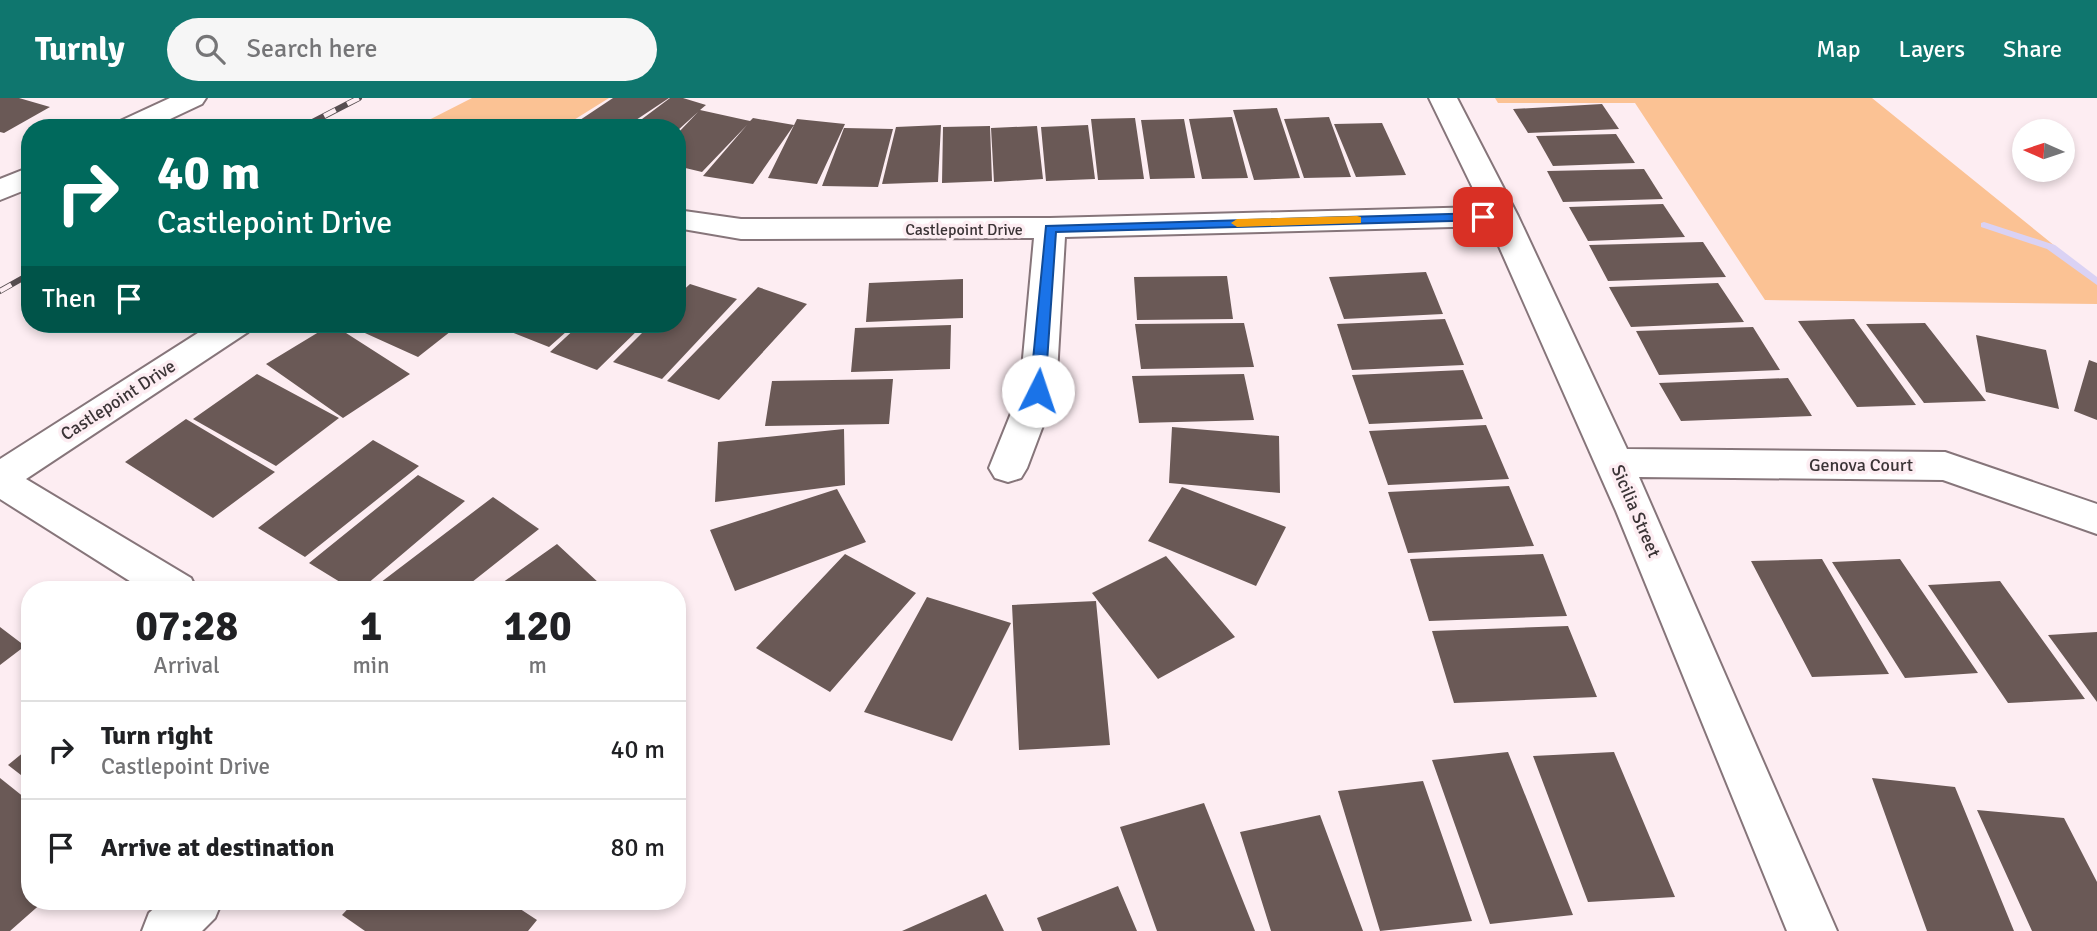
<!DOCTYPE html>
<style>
:root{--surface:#fff;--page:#f6f6f6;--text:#202124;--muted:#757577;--line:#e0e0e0;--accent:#0f766e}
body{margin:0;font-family:Signika,sans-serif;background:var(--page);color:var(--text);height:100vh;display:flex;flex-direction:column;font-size:26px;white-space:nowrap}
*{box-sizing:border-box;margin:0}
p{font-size:23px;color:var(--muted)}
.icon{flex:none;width:38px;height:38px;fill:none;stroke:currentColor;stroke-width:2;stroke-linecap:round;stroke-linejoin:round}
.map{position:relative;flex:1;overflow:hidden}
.drawer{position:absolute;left:21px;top:483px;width:665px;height:329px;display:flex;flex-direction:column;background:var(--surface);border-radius:28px;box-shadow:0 4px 10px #0003}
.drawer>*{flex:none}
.top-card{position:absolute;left:21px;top:21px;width:665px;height:214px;border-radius:28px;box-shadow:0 4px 10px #0003;background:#00695c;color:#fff;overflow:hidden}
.needle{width:46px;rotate:273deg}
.fabs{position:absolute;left:2012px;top:21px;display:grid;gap:14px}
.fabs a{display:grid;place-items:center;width:63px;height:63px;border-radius:50%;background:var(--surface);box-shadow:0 4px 10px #0003;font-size:35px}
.pin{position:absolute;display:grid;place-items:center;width:60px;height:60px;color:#fff;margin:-30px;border-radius:14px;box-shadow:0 4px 10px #0006}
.me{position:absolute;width:77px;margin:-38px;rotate:4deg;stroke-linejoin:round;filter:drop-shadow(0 0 5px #0008)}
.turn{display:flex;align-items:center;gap:24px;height:147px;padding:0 21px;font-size:32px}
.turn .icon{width:91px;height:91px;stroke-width:2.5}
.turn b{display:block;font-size:49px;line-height:60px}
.then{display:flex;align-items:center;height:66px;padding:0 21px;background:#0003;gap:14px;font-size:26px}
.eta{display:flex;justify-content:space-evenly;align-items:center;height:119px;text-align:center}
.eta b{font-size:42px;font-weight:800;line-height:49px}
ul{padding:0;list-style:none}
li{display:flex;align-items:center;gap:21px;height:98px;padding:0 21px;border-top:2px solid var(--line)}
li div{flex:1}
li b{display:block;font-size:26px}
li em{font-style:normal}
header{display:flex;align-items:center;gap:42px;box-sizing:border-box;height:98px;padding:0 35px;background:var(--accent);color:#fff}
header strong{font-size:33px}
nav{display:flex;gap:38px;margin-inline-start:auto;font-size:24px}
.search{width:490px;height:63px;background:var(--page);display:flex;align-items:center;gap:18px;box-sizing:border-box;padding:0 24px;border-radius:38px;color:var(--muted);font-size:26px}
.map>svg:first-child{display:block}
.green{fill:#fbc294}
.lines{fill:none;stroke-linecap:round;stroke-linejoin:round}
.stream{fill:#dad2f4;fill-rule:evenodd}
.building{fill:#6a5956}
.street-casing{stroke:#86757a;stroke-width:4}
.street{fill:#fff;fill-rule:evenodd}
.rail-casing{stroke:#574e51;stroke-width:6}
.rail{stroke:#fdedf2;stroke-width:4.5;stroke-dasharray:13;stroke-linecap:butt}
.route{fill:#1a73e8;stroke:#114b97;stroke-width:2}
.slow{fill:#f59e0b}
.labels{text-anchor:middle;stroke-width:7;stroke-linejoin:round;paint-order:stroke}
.far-street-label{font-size:16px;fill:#3b3436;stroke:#fdedf2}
.street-label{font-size:18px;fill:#3b3436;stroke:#fdedf2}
</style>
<header>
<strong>Turnly</strong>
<div class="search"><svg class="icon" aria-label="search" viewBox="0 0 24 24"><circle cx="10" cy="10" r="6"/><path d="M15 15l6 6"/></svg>Search here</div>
<nav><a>Map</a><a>Layers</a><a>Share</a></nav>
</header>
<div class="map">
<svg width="2097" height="833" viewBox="0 0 2097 833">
<rect width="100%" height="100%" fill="#fdedf2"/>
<path class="green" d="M472 0H609L561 30H443L421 26Z
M1495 0H1872L2097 182V206L1765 202 1635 5H1498Z"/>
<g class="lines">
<path class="stream" d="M1984 124 2055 147 2097 179V187L2047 151 1981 129V125Z"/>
</g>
<path class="building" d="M0 0H19L50 9 4 35 0 34Z
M613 0H669L624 30H568Z
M670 0H683L706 7 700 12 750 23 753 20 794 27 753 86 703 78 747 27 702 74 677 68V36L698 14 677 33V30H630Z
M1602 6 1619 31 1528 35 1513 11Z
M1277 10 1300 80 1254 82 1233 12Z
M1232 19 1248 80 1202 81 1189 21Z
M1329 19 1351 79 1304 80 1284 21Z
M1135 20 1144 81 1098 82 1091 21Z
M797 21 845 26 817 86 768 80Z
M1184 21 1195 80 1150 81 1141 22Z
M1382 25 1406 77 1356 79 1334 26Z
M941 27 938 84 882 86 896 29Z
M1088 27 1095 81 1046 83 1041 29Z
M990 28 992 83 942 85 943 29Z
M1037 28 1043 81 994 84 991 30Z
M844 30 893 31 878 89 822 88Z
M1616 36 1635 65 1553 68 1536 38Z
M1644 71 1663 101 1563 104 1547 73Z
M1663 106 1685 139 1588 143 1569 109Z
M1703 144 1726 179 1608 183 1589 147Z
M1426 174 1443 216 1344 221 1329 179Z
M1227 178 1233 221 1137 222 1134 179Z
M963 181V220L866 224 869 185Z
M1718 185 1744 224 1631 229 1609 189Z
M690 186 737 201 662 281 613 264 651 226H677V198Z
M758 189 807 206 719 302 667 283Z
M1445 221 1464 267 1352 272 1337 226Z
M1854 221 1916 307 1857 309 1798 223Z
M1244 225 1254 269 1141 271 1135 226Z
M1925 225 1986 303 1924 305 1866 226Z
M332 226 410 276 343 320 266 266Z
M345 226H460L418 259Z
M514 226H575L549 249 506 232Z
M580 226H644L597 272 550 254Z
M951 227 950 271 851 274 855 230Z
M1753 229 1780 272 1659 277 1636 233Z
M1976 237 2046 252 2059 311 1986 294Z
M2089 262 2097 265V322L2074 313Z
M1463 272 1483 321 1369 326 1352 277Z
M257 276 339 320 276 368 193 321Z
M1244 276 1254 322 1139 325 1132 278Z
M1788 280 1812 318 1681 323 1659 285Z
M893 281 889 326 765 328 772 283Z
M186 321 275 374 213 420 125 364Z
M1486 327 1509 381 1388 387 1369 333Z
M1172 329 1279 338 1280 395 1169 385Z
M844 331 845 387 715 404 718 344Z
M373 342 419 368 305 459 258 430Z
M418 377 465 403 360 492H353L309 465Z
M1509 388 1534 448 1408 455 1388 394Z
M1182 389 1286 429 1256 488 1148 443Z
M837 391 866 444 735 493 710 432Z
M493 399 539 431 462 492 372 491Z
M557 446 600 486 592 492H492Z
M845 456 916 495 830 594 756 550Z
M1543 456 1567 518 1429 523 1410 461Z
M1166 458 1235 539 1158 581 1092 495Z
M1822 461 1889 576 1812 579 1751 463Z
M1900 461 1978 575 1905 580 1832 464Z
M2000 483 2085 601 2008 605 1928 487Z
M927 499 1011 525 952 643 864 614Z
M1096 503 1110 647 1019 652 1012 507Z
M1568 528 1597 599 1454 605 1432 533Z
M0 529 25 548 0 567Z
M2097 534V604L2048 537Z
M30 649V684L8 667Z
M1508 654 1573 817 1490 826 1432 662Z
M1614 654 1675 799 1588 804 1533 658Z
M0 680 30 704V803H44L10 833H0Z
M1872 680 1955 689 2014 833H1927Z
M1423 683 1472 823 1380 833 1338 693Z
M1204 705 1255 833H1157L1120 729Z
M1977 712 2064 720 2097 784V833H2032Z
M1320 717 1363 833H1271L1240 734Z
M1118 788 1137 833H1042L1037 820Z
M986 796 1004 833H902Z
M355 803H508L537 822 528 833H365L342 817Z"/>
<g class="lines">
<g class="street-casing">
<path id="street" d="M170 0H206L202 6 151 30H114L118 24Z
M1429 0H1457L1518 118 1627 351 1945 354 2097 406V436L1943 382 1639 379 1837 833H1787L1616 413 1490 128 1065 139 1056 293 1027 370 1021 380 1008 384 995 380 989 370 1020 293 1034 140 741 141 677 130V112L741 121 1050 120 1482 109Z
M30 69V90L0 102V81Z
M212 226H253L248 234 26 381 191 480 197 492H144L0 401V361Z
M162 803H222L215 820 202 833H142L149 815Z"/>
</g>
<use href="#street" class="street"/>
<g class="rail-casing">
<path id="rail" d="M301 30 359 0
M0 193 30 176"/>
</g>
<use href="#rail" class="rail"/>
</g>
<path class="route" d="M1483 115 1487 116V122L1056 134 1045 293 1038 298 1030 293 1046 128Z"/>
<path class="slow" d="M1357 118 1361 119V125L1237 129 1231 125 1237 121Z"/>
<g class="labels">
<g class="far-street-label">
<text x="964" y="137">Castlepoint Drive</text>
</g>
<g class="street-label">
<text transform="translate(118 302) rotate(-33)" y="6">Castlepoint Drive</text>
<text x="1861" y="373">Genova Court</text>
<text transform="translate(1636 413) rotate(67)" y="6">Sicilia Street</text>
</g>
</g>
</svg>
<div class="fabs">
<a><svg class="needle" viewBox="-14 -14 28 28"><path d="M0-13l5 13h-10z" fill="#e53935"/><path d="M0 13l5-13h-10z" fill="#757577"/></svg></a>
</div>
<div class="pin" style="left:1483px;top:119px;background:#d93025"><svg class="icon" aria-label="arrive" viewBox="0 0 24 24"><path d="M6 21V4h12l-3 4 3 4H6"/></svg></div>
<svg class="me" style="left:1038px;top:293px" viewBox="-20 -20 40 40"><circle r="19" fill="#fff"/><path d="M0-13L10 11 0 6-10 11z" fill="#1a73e8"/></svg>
<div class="top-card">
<div class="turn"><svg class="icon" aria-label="right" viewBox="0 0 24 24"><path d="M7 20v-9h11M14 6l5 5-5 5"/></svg><div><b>40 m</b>Castlepoint Drive</div></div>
<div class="then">Then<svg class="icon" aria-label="arrive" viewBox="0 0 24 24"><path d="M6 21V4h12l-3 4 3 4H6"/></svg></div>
</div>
<section class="drawer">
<div class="eta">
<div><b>07:28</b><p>Arrival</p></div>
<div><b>1</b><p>min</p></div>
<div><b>120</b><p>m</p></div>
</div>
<ul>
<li><svg class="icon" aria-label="right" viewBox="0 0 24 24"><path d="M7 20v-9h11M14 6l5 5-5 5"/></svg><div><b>Turn right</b><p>Castlepoint Drive</p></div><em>40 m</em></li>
<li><svg class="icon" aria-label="arrive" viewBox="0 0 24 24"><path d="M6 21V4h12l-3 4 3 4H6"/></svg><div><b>Arrive at destination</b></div><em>80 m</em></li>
</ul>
</section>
</div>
